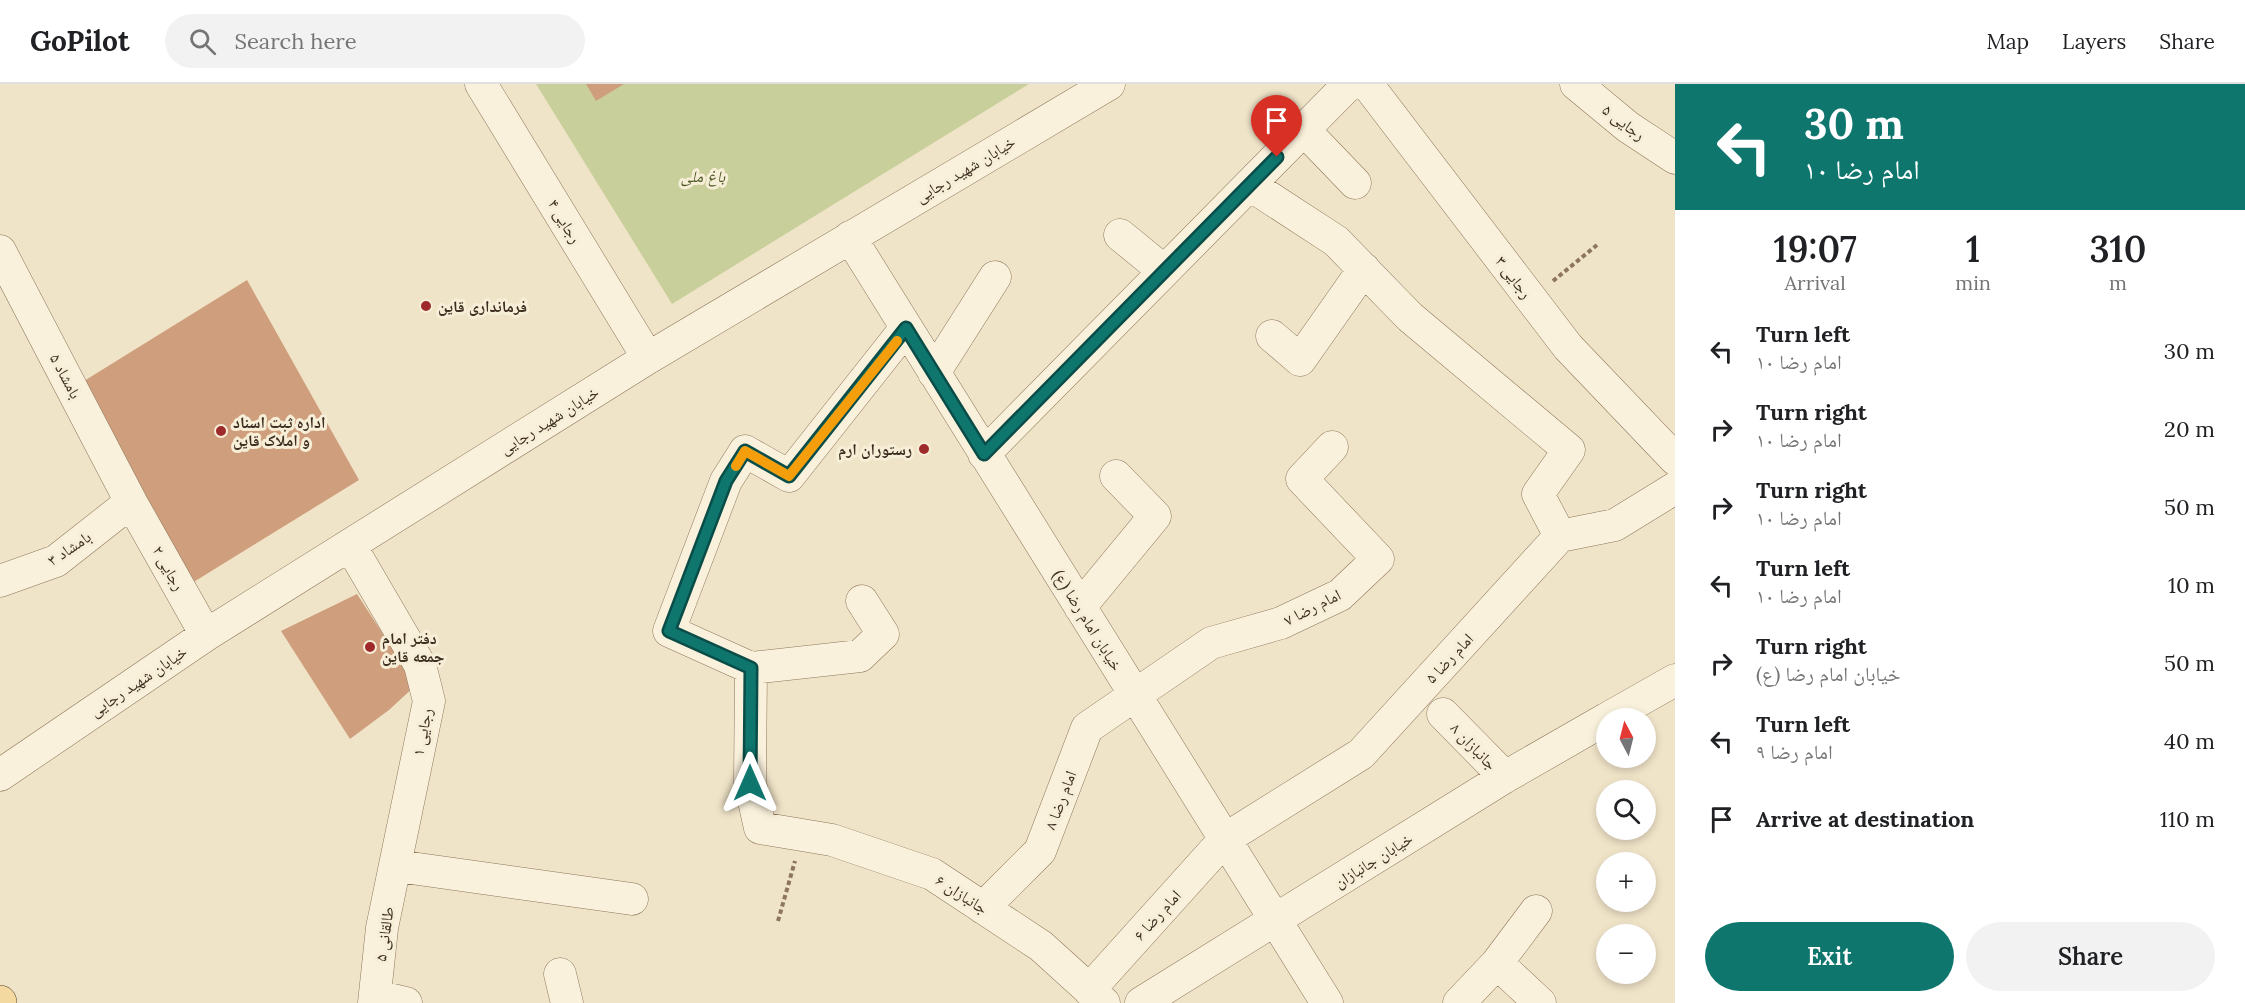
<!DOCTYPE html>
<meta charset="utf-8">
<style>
:root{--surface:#fff;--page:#f2f2f2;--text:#202124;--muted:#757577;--line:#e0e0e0;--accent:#0f766e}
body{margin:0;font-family:Lora,"Noto Naskh Arabic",serif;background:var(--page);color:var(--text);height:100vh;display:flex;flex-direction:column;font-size:22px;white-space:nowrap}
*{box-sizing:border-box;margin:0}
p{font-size:20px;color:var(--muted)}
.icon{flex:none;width:33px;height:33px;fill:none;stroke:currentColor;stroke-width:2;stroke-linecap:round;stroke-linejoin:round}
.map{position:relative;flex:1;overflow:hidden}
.side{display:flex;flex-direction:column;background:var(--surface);width:570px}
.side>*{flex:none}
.top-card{background:#0f766e;color:#fff;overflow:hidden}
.needle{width:39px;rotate:353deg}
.buttons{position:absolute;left:1596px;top:624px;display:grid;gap:12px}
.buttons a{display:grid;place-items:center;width:60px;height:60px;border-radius:50%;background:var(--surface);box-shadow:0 3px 9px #0003;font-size:30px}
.pin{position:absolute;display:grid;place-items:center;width:51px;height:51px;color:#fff;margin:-62px -26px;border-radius:50% 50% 50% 0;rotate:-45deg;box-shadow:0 0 6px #0007}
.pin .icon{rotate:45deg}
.me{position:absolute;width:66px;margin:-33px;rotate:0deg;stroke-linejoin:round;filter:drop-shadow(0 0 4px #0008)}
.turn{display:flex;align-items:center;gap:21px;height:126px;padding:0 30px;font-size:27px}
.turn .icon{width:78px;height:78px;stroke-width:2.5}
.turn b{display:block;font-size:42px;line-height:51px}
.eta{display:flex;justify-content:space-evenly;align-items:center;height:102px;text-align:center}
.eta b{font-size:36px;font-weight:600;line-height:42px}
.action{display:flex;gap:12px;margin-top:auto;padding:12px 30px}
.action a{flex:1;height:69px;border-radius:36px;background:var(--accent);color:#fff;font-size:24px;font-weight:600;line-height:69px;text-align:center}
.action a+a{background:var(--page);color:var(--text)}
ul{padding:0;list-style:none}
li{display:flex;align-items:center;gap:18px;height:78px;padding:0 30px}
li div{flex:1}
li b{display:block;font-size:22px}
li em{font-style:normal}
header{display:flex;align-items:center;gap:36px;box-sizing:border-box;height:84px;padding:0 30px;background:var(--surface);border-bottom:2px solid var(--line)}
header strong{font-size:28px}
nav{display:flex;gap:33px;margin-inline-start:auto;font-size:21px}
.search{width:420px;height:54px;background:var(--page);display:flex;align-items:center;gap:15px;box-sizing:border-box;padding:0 21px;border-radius:33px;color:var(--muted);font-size:22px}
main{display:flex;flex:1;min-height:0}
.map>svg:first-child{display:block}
.green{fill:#c9cf9b}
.building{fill:#cf9f7d}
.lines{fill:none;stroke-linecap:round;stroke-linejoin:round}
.minor-casing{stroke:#8d765c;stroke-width:33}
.major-casing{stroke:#5b4430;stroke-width:34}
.path{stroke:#8d765c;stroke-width:4;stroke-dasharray:4.5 3;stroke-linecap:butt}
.minor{stroke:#faf1dc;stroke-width:32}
.major{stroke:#f3d9a0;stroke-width:33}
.route-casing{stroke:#0a4d48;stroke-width:15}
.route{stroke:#0f766e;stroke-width:10}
.slow{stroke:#f59e0b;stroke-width:10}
.poi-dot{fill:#9e2a2b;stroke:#f7eed8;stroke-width:2}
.labels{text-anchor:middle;stroke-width:6;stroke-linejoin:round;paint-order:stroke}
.street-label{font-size:16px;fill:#3d2e20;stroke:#f7eed8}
.park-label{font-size:16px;font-style:italic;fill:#4d5a26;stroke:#f7eed8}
.poi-label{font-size:16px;font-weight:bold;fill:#3d2e20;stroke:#f7eed8;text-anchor:start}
</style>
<header>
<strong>GoPilot</strong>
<div class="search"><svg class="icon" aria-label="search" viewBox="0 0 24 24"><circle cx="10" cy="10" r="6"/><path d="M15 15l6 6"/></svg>Search here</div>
<nav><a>Map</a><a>Layers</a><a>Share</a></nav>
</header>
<main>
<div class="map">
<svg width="1675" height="919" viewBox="0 0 1675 919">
<rect width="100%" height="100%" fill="#f0e4c8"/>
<path class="green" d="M536 0H1029L672 220Z"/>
<path class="building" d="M586 0H624L596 17Z
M247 196 359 396 192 499 84 297Z
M357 510 416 601 389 626 350 655 281 547Z"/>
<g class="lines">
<g class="minor-casing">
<path id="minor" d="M481 0 648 274
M1367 0 1568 263 1675 375
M1576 0 1628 43 1675 74
M1304 46 1355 99
M1250 101 1336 157 1410 233 1569 366 1538 410 1560 452
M1120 151 1164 187
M850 153 1327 919
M0 167 131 418 206 551
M906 244 789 392 745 367 726 397 669 547 751 584 750 699 760 744 832 756 932 790 1041 862 1104 919
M1272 252 1300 276 1364 185
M934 289 995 193
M984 370 1349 0
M350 461 420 581 429 617 382 844 374 919
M0 497 56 477 131 418
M1080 523 1155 432 1116 392
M751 584 860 572 883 550 862 517
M1443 630 1505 693
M1608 634 1675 596
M0 691 206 551 648 274 1109 0
M397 782 632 815
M983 824 1040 767 1087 644 1211 559 1281 539 1340 511 1378 475 1302 395 1332 363
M1497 879 1540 919
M560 890 567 919
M1089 906 1225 755 1361 670 1560 452 1615 441 1675 404
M376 912 406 919
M1141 919 1505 693 1606 635
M1459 919 1497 879 1536 827"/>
</g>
<g class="major-casing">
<path id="major" d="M0 918V919"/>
</g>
<path class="path" d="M1553 197 1597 161
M778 837 795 777"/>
<use href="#minor" class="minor"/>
<use href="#major" class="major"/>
</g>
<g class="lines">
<g class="route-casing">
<path id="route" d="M750 699 751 584 669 547 726 397 745 367 789 392 906 244 984 370 1277 73"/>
</g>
<use href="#route" class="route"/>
<path class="slow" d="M736 382 745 367 789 392 897 257"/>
</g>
<g class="poi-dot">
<circle cx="426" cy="222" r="6"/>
<circle cx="221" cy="347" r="6"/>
<circle cx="924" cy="365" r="6"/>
<circle cx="370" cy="563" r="6"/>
</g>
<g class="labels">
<g class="street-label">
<text transform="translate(1624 38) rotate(37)" y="6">رجایی ۵</text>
<text transform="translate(965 85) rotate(-31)" y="6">خیابان شهید رجایی</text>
<text transform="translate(565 137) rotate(59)" y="6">رجایی ۴</text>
<text transform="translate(1514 193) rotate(53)" y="6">رجایی ۳</text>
<text transform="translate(66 292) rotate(62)" y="6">بامشاد ۵</text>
<text transform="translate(549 336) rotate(-32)" y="6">خیابان شهید رجایی</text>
<text transform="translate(69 464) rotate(-34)" y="6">بامشاد ۳</text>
<text transform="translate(169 484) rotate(61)" y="6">رجایی ۲</text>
<text transform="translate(1312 523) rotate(-27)" y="6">امام رضا ۷</text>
<text transform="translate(1088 536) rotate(58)" y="6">خیابان امام رضا (ع)</text>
<text transform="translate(1449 574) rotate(-47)" y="6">امام رضا ۵</text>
<text transform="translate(138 597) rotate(-34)" y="6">خیابان شهید رجایی</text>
<text transform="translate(422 648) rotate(-79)" y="6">رجایی ۱</text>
<text transform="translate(1474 662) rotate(46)" y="6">جانبازان ۸</text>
<text transform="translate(1060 716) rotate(-69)" y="6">امام رضا ۸</text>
<text transform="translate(1373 776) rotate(-32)" y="6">خیابان جانبازان</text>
<text transform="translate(962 810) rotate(33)" y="6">جانبازان ۶</text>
<text transform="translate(1157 831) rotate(-48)" y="6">امام رضا ۶</text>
<text transform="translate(384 850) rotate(-82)" y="6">طالقانی ۵</text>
</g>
<g class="park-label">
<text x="703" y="98">باغ ملی</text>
</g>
<g class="poi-label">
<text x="438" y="228">فرمانداری قاین</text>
<text x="233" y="344">اداره ثبت اسناد<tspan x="233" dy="18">و املاک قاین</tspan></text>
<text x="912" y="371" text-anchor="end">رستوران ارم</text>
<text x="382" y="560">دفتر امام<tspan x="382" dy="18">جمعه قاین</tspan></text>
</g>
</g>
</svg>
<div class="buttons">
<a><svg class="needle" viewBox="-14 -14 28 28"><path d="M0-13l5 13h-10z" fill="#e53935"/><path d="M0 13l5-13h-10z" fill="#757577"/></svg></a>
<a><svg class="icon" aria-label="search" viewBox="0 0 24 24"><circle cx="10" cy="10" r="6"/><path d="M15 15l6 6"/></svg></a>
<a>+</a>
<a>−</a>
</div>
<div class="pin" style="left:1277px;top:73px;background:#d93025"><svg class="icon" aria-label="arrive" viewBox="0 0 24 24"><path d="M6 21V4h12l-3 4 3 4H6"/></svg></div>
<svg class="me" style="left:750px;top:699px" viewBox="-20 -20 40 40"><path d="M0-17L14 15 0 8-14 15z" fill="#0f766e" stroke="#fff" stroke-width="4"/></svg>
</div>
<section class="side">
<div class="top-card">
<div class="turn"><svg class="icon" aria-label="left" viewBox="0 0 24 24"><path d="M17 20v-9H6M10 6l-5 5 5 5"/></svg><div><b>30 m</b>امام رضا ۱۰</div></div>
</div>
<div class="eta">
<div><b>19:07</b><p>Arrival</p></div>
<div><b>1</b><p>min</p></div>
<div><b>310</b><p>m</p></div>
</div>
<ul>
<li><svg class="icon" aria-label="left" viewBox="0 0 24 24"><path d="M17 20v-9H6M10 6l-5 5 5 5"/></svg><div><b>Turn left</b><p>امام رضا ۱۰</p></div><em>30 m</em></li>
<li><svg class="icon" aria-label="right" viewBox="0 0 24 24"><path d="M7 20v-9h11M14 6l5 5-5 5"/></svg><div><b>Turn right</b><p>امام رضا ۱۰</p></div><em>20 m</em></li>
<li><svg class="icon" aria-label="right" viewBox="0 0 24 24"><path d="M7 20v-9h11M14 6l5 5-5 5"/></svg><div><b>Turn right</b><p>امام رضا ۱۰</p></div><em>50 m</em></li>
<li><svg class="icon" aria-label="left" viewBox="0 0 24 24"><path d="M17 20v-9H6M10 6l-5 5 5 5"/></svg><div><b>Turn left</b><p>امام رضا ۱۰</p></div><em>10 m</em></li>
<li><svg class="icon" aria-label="right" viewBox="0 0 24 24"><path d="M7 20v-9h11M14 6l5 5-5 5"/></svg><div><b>Turn right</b><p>خیابان امام رضا (ع)</p></div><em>50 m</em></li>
<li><svg class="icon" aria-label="left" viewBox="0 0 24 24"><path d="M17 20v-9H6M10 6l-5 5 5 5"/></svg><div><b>Turn left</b><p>امام رضا ۹</p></div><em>40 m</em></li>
<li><svg class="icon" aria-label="arrive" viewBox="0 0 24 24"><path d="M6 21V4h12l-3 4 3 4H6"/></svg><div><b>Arrive at destination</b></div><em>110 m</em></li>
</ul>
<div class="action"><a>Exit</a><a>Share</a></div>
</section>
</main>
